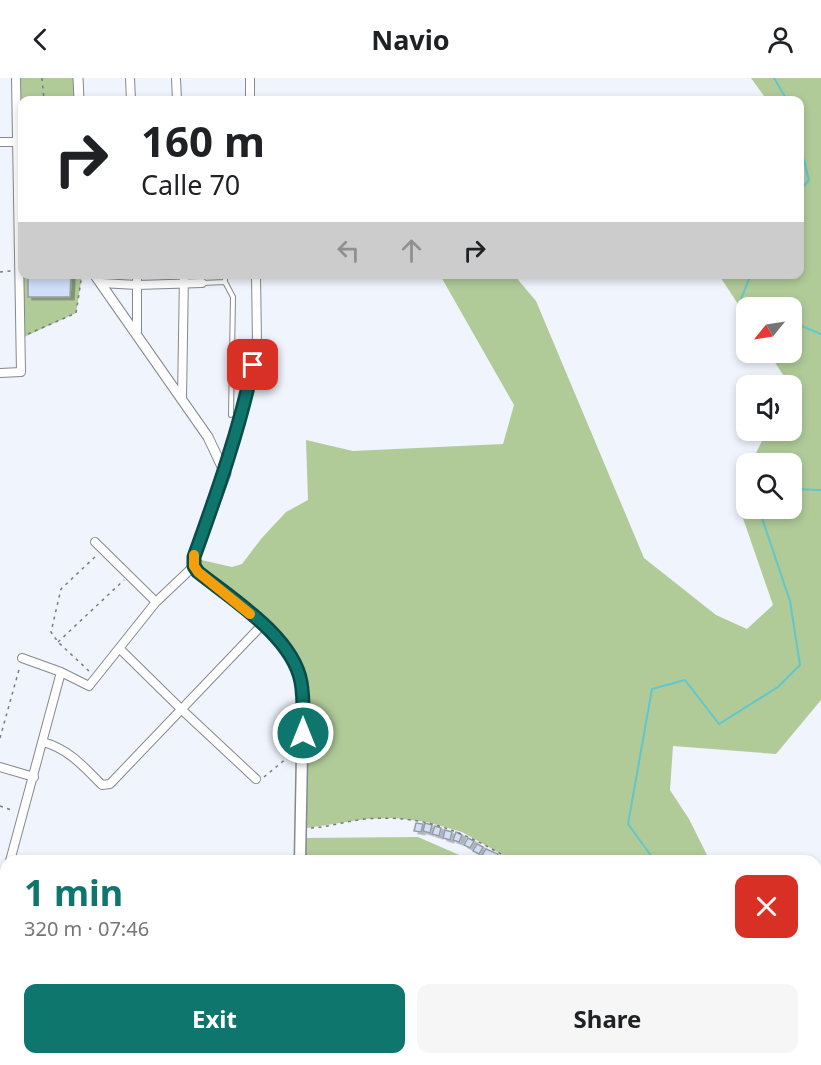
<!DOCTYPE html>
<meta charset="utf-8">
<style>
:root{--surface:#fff;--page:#f6f6f6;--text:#202124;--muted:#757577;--accent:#0f766e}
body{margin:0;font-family:"Noto Sans",sans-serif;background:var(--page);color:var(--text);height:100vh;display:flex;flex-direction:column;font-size:22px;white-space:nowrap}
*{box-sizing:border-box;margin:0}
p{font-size:20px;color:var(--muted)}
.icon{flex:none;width:33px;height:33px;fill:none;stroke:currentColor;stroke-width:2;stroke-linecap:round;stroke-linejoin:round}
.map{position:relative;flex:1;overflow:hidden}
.drawer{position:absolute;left:0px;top:777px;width:822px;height:210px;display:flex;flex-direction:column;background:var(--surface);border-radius:18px 18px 0 0;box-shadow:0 3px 9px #0003}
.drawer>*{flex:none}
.hud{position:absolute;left:18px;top:18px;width:786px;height:183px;border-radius:12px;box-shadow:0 3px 9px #0003;background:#fff;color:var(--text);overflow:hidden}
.needle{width:39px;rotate:240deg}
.fabs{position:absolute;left:736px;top:219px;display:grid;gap:12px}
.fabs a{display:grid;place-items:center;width:66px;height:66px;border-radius:12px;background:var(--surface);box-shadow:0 3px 9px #0003;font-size:30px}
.pin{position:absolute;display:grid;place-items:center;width:51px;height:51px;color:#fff;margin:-26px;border-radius:12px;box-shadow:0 3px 9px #0006}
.me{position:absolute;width:66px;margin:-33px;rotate:0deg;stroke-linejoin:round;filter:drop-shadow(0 0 4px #0008)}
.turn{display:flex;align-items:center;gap:21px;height:126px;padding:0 24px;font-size:27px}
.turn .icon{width:78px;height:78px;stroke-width:2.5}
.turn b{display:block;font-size:42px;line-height:51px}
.lanes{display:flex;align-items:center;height:57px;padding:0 24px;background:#0003;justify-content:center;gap:30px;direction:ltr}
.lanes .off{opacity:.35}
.round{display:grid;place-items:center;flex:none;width:63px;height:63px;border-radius:12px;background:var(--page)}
.headline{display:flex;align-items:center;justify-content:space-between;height:102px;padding:0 24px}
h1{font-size:36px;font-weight:700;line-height:45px;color:var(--accent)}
.primary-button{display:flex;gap:12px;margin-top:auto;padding:12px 24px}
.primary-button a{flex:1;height:69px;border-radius:12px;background:var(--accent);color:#fff;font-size:24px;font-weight:700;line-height:69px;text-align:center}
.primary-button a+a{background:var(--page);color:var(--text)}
header{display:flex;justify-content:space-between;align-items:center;height:78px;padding:0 24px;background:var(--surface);font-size:27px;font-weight:700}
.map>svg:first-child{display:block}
.green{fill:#b0cb98}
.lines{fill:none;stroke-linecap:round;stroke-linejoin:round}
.stream{stroke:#60c7cc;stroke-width:2}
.building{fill:#d0dff8;stroke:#979ca3;stroke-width:1.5;filter:url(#shadow)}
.service-casing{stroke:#84888f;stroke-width:6}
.minor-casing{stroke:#84888f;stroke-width:10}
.tertiary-casing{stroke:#84888f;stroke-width:11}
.secondary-casing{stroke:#84888f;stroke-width:13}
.path{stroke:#787a80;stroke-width:1.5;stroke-dasharray:3 4.5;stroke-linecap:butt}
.service{stroke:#fff;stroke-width:4}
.minor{stroke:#fff;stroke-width:8}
.tertiary{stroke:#fff;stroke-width:9}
.secondary{stroke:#fff;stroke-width:10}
.route-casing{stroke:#0a4d48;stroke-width:15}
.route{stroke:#0f766e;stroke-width:10}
.slow{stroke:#f59e0b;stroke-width:10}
</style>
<header><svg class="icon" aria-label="back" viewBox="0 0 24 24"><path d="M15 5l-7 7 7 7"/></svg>Navio<svg class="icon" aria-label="person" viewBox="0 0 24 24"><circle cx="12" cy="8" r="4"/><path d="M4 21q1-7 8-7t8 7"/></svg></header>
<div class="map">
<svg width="821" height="987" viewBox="0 0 821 987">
<defs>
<filter id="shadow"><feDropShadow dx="4" dy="2.5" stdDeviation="0" flood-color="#0004"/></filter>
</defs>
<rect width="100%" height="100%" fill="#eff4fd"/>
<path class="green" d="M16 0H78L79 22H22V196L82 197 76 235 22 260Z
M751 0H821V622L776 676 673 668 670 712 689 741 710 783H513L462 754 427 744 394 740 365 741 301 751V760L418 759 473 783H298L303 655 296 588 222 514 198 494 197 481 232 489 242 486 261 461 286 434 308 422 306 362 353 373 503 366 514 327 440 197H514L536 223 644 480 716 537 747 551 773 527 736 420 747 395V430H792V386L751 385 767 353 792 352V308L782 307 785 300 769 275 792 274V230H747V240L719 197 800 196V22H767Z
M821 847V987H332L333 981H816V848Z"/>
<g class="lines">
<path class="stream" d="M774 0 787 22
M800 66 809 102 800 113
M751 196 741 221 759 230
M792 244 821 256
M792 411 821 412
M655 783 628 746 652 611 685 602 719 646 778 609 800 587 790 523 762 440 768 430
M729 987 732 981"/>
</g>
<path class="building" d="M28 196H71L70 219H28Z
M416 745 423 746 421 754 414 753Z
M425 745 432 747 430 755 423 753Z
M435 748 441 750 439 758 432 756Z
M445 752 452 754 450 762 443 760Z
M456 754 462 757 459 764 453 762Z
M468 760 474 763 470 770 464 767Z
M477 766 483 769 479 776 473 773Z
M486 771 498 776 494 783 482 777Z"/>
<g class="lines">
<g class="service-casing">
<path id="service" d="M225 196V204L233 219 231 337
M202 205 225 204
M151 987 161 981"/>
</g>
<g class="minor-casing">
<path id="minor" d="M130 0 131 22
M176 0 177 22
M250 0V22
M0 64H17
M137 196V257
M101 205 137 207 202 205
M0 295 21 294 16 0
M182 321 184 196
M225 395 243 331 257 265 256 196
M95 464 156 524
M120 571 181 631 256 701
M22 580 61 594 89 608 156 524 194 488
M43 664C69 671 84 689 102 707L110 706 263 546
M0 689 34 699
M10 783 61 594
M0 808 3 809 6 798"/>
</g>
<g class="tertiary-casing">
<path id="tertiary" d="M78 0 79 22
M94 196 208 359 225 395"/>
</g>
<g class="secondary-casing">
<path id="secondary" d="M225 395 194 479V488L198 494C230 519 278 549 295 586 301 597 302 610 303 622L300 783
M291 981V987"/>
</g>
<path class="path" d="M42 0 44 22
M0 194 11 193
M28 256 76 235 82 196
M58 564 124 502
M89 593 58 564 51 554 61 511 97 477
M0 660 20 588
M264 699 293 675
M0 728 14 733
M311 750C329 749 347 743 365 741 425 736 464 754 513 783"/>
<use href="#service" class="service"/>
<use href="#minor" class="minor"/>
<use href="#tertiary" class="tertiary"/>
<use href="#secondary" class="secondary"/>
</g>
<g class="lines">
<g class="route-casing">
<path id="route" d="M253 287C239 353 217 415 194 479V488L198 494C232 521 293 559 301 604 304 620 303 638 303 655"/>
</g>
<use href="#route" class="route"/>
<path class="slow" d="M194 477V488L198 494 250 536"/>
</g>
</svg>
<div class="fabs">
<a><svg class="needle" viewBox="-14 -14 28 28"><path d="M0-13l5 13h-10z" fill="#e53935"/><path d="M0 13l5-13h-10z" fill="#757577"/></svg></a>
<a><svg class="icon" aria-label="sound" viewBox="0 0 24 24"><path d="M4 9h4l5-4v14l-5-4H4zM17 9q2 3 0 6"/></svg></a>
<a><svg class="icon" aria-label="search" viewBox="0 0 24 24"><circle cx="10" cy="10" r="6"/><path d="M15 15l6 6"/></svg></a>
</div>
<div class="pin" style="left:253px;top:287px;background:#d93025"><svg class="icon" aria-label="arrive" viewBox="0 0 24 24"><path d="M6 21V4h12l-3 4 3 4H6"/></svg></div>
<svg class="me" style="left:303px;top:655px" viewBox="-20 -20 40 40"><circle r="17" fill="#0f766e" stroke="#fff" stroke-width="3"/><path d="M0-11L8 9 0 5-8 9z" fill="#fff"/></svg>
<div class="hud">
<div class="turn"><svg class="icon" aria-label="right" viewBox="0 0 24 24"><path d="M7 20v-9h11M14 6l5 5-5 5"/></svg><div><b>160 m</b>Calle 70</div></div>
<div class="lanes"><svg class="icon off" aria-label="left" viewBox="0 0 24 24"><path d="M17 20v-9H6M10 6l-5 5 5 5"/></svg><svg class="icon off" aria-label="ahead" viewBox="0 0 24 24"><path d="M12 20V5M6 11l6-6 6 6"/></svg><svg class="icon" aria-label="right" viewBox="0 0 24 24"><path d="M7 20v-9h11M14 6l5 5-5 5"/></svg></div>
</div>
<section class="drawer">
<div class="headline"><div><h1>1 min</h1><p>320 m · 07:46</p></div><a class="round" style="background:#d93025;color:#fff"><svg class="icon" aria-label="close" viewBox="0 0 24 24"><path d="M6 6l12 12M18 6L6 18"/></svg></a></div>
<div class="primary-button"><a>Exit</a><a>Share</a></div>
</section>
</div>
